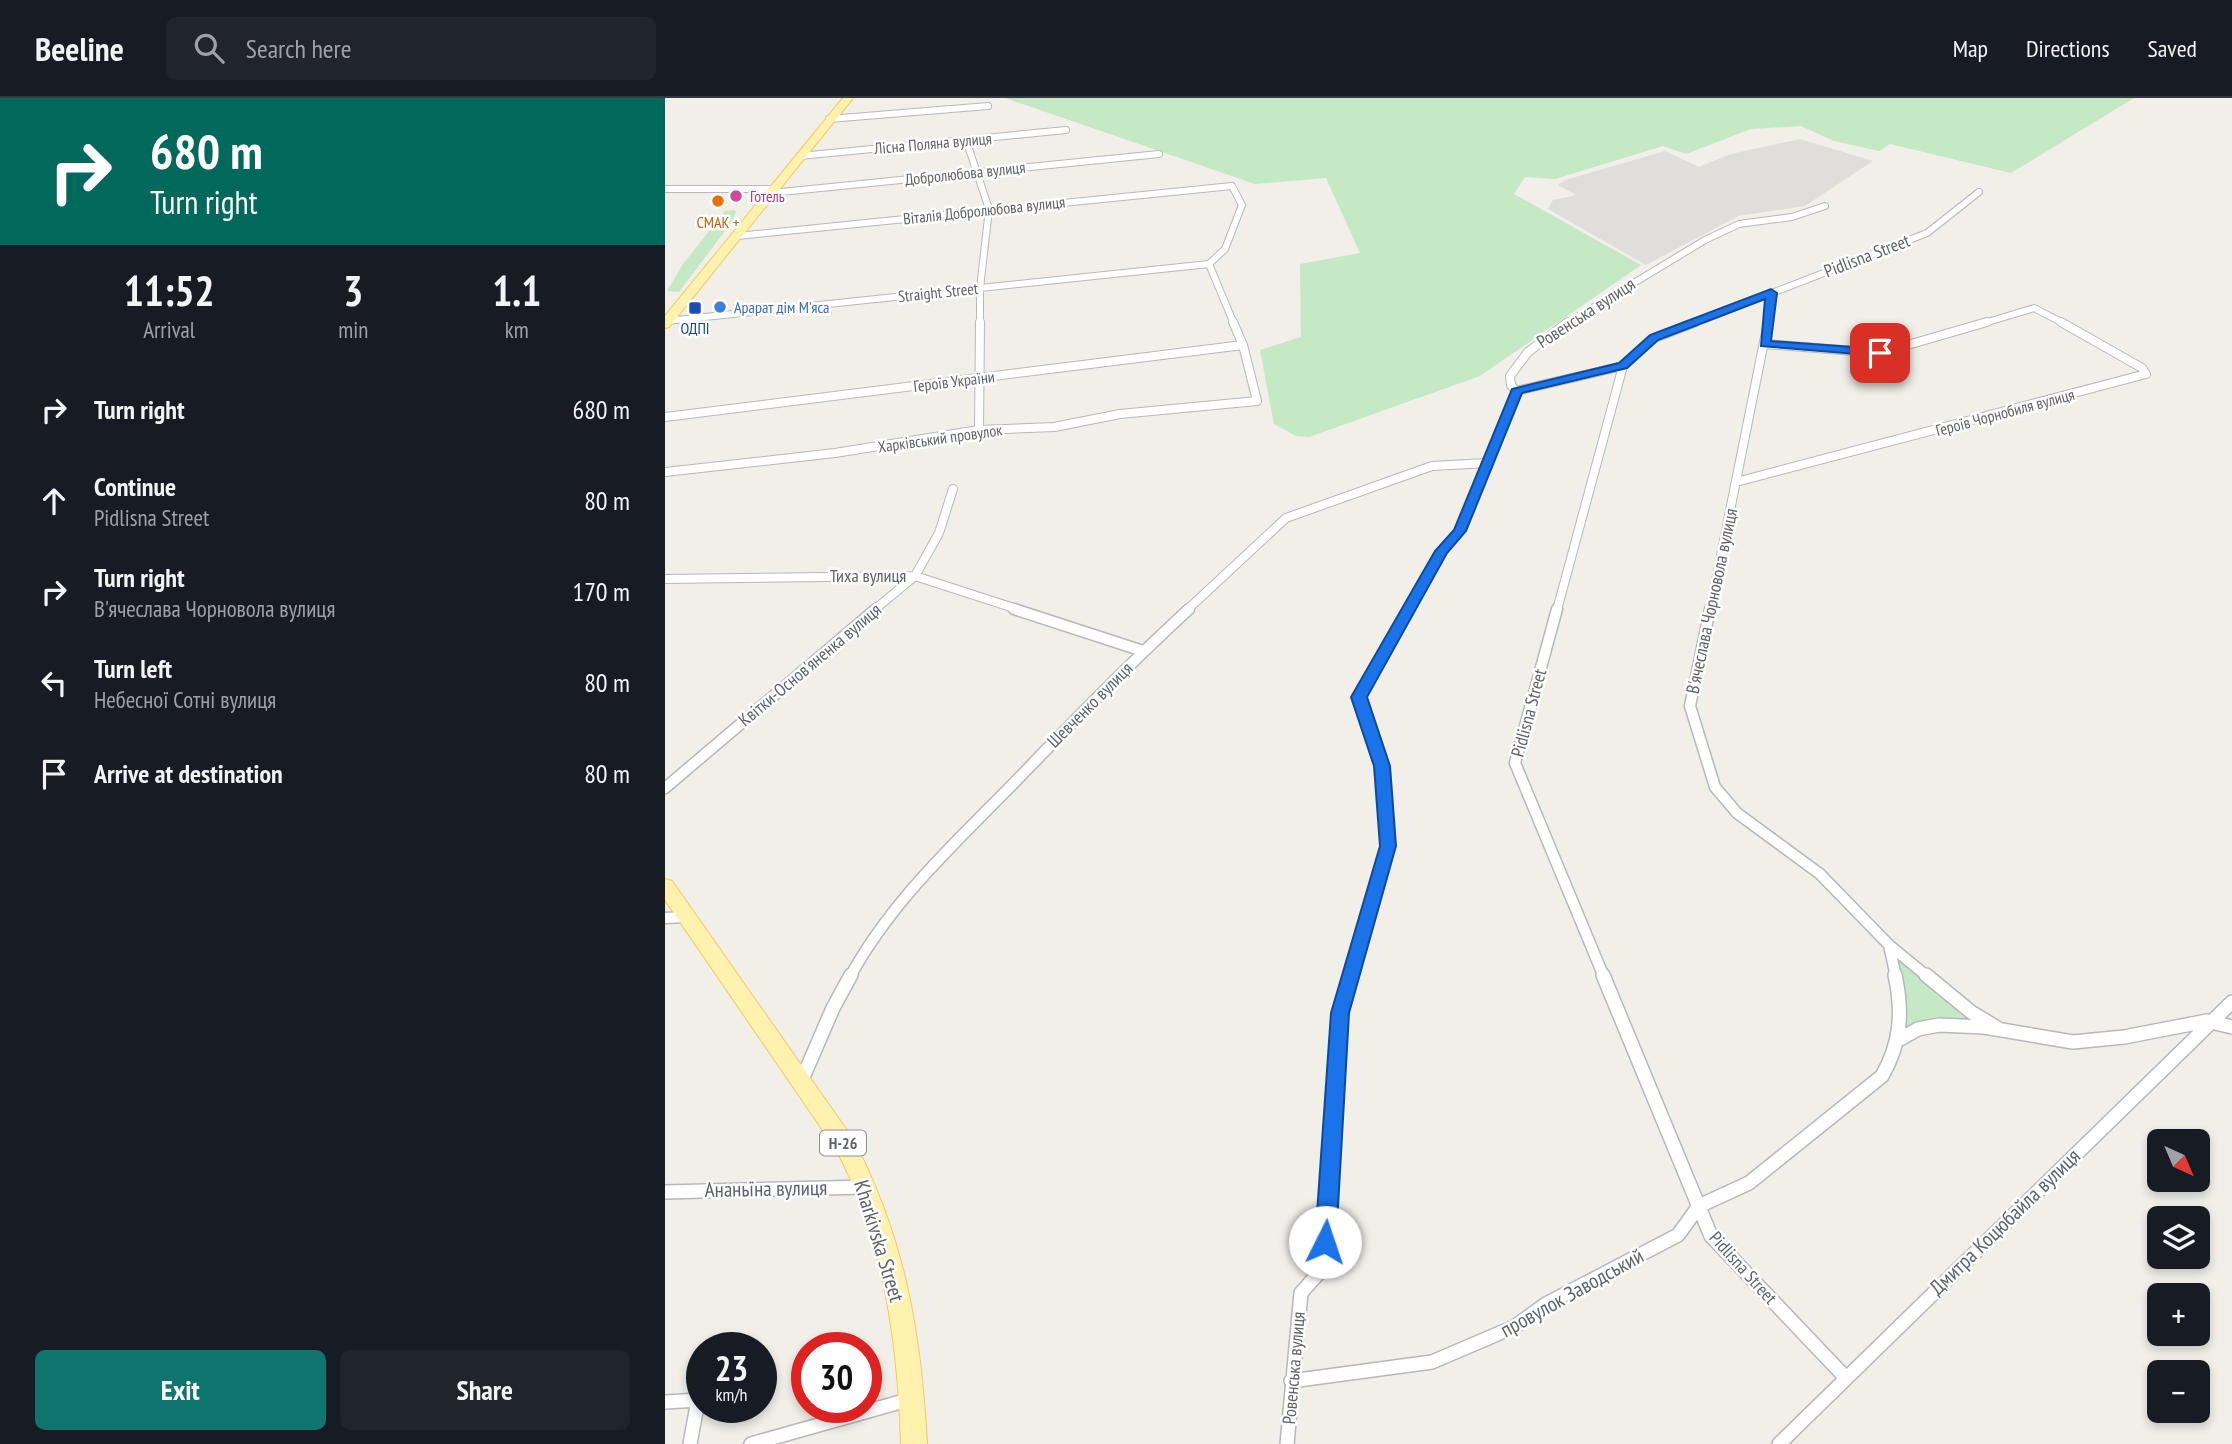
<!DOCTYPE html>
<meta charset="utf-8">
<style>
:root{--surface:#171b24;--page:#20242c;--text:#f1f3f6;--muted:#9ea1a6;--line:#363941;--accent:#0f766e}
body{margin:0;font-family:"PT Sans Narrow",sans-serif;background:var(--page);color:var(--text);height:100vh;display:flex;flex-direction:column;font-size:26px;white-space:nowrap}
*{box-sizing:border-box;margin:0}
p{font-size:23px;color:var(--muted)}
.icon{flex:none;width:38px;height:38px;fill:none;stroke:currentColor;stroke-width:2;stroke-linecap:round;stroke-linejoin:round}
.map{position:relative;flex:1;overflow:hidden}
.details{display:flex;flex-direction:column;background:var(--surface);width:665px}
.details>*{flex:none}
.banner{background:#00695c;color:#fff;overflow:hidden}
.needle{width:46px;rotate:136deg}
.fabs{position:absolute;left:1482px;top:1031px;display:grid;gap:14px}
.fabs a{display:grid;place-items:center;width:63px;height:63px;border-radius:10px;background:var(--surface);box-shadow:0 4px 10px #0003;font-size:35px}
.speed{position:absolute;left:21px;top:1234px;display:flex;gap:14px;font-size:35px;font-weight:700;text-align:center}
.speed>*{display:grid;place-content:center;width:91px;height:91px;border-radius:50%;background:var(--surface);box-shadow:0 4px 10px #0003;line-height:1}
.speed small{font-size:18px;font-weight:400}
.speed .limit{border:10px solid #d22;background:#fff;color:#111}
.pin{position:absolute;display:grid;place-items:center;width:60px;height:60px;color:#fff;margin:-30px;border-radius:14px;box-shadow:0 4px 10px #0006}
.me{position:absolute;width:77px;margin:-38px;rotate:4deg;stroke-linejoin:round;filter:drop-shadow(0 0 5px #0008)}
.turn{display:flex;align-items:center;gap:24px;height:147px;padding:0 35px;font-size:32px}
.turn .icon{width:91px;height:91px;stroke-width:2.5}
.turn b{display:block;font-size:49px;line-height:60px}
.eta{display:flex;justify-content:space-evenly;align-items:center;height:119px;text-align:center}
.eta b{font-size:42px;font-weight:600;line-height:49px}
.cta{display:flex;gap:14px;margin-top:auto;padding:14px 35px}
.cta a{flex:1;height:80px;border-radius:10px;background:var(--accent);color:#fff;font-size:28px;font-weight:600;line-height:80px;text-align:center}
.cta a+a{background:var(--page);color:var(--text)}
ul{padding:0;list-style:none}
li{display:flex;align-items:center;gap:21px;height:91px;padding:0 35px}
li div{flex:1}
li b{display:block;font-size:26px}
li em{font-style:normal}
header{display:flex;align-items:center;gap:42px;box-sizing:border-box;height:98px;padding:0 35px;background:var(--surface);border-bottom:2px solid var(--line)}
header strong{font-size:33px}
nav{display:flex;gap:38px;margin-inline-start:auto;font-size:24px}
.search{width:490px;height:63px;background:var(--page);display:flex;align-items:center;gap:18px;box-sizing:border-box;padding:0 24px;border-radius:10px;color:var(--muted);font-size:26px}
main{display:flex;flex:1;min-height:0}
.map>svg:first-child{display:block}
.industrial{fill:#e0deda}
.green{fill:#c5e8c5}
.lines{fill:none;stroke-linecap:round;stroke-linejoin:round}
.minor-far3-casing{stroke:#b5b8bc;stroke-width:8}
.minor-far2-casing{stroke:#b5b8bc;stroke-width:10}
.minor-far1-casing{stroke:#b5b8bc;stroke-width:13}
.minor-casing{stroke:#b5b8bc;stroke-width:16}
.primary-casing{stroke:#f2c960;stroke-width:2}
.minor-far3{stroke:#fff;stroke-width:6}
.minor-far2{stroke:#fff;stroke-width:8}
.minor-far1{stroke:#fff;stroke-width:10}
.minor{stroke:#fff;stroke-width:13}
.primary{fill:#fff2af;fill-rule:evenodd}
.route{fill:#1a73e8;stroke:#114b97;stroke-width:2}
.hotel-dot{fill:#d1479c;stroke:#fff;stroke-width:2.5}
.food-dot{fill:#e8710a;stroke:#fff;stroke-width:2.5}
.shop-dot{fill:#3f7fe0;stroke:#fff;stroke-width:2.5}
.transit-dot{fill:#1a4fb4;stroke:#fff;stroke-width:2.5}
.labels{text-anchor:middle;stroke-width:5;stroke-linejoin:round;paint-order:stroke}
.far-street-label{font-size:16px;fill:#5f6368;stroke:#fff}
.far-hotel-label{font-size:16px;fill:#b23c85;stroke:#fff;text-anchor:start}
.far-food-label{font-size:16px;fill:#c56008;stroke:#fff}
.far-shop-label{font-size:16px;fill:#366cbe;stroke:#fff;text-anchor:start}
.far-transit-label{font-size:16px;fill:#164399;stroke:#fff}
.shield{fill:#fff;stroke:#8f9295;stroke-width:2}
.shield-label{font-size:16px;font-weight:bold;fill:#5f6368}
.street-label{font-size:18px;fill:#5f6368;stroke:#fff}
.near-street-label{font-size:21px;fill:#5f6368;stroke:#fff}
</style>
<header>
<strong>Beeline</strong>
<div class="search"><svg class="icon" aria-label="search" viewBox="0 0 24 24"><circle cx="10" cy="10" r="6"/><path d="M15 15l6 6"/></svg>Search here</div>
<nav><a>Map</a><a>Directions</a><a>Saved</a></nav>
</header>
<main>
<section class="details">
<div class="banner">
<div class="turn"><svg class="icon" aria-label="right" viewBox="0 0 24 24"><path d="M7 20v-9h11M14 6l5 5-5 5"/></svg><div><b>680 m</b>Turn right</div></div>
</div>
<div class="eta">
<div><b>11:52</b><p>Arrival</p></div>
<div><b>3</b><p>min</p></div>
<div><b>1.1</b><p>km</p></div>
</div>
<ul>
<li><svg class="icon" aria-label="right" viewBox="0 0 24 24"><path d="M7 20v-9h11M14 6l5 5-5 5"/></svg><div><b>Turn right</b></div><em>680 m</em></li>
<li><svg class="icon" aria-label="ahead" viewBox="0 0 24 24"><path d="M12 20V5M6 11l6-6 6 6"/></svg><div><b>Continue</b><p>Pidlisna Street</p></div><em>80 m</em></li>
<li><svg class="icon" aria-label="right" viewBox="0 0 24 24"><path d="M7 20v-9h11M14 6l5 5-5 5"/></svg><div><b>Turn right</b><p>В'ячеслава Чорновола вулиця</p></div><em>170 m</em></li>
<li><svg class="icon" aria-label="left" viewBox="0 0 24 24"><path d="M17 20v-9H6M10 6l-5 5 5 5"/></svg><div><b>Turn left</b><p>Небесної Сотні вулиця</p></div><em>80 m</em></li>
<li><svg class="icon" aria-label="arrive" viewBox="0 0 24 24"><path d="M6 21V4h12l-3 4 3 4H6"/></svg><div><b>Arrive at destination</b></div><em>80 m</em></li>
</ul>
<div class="cta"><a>Exit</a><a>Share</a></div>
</section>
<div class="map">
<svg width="1567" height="1346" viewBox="0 0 1567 1346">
<rect width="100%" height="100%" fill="#f1efe8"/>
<path class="industrial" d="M1135 41 1208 63 1140 108 1073 118 981 167 883 111 888 102 911 97 893 87 900 82 1000 53 1034 69 1066 56Z"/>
<path class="green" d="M340 0H1469L1346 75 1225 46 1214 53 1169 43 1136 28 1086 31 1021 56 998 48 890 81 860 79 849 96 976 167 815 278 644 339 631 338 609 326 595 252 636 239 635 166 695 155 661 80 590 86Z
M69 112 71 114 66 125 14 194 2 193 18 166 60 113Z
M1224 847 1334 931 1293 927 1235 941Z"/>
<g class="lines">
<g class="minor-far3-casing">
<path id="minor-far3" d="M164 21 323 8
M301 42 324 111 315 190V226
M135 58 401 32
M0 91H108
M106 95 494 56
M72 138 567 88 577 107 560 151 544 166 569 226
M2 223 544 166
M901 226 1040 142 1074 126 1127 119 1160 108
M1027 226 1262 135 1314 94
M1102 226 1106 195
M1316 226 1369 210 1400 226"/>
</g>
<g class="minor-far2-casing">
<path id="minor-far2" d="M1100 246 1215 255 1322 224
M851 293 846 287 845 278 863 254 903 224
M851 293 958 268
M0 319 578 247
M314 332 315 224
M0 374 170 355 314 332 389 329 455 316 592 303 578 247 568 224
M1071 384 1481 276 1477 270 1396 224
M0 481 250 478 355 512
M209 512 250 478 274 435 288 391
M522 512 621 420 767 368 822 365
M743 512 776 453 795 433 851 293
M892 512 958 268 989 240 1031 224
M1045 512 1103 224"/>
</g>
<g class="minor-far1-casing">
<path id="minor-far1" d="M349 511 478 553
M892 511 850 665 939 879
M1045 511 1025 608 1050 689 1072 715 1155 776 1224 847 1263 879
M0 690 211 511
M0 820 22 819
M1224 847 1231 879
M185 879C225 805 287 748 346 688 404 628 462 568 524 511
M685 879 723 748 717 668 694 599 744 511"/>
</g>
<g class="minor-casing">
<path id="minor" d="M938 877 1046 1138 1181 1280
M1261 877 1306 914 1334 931
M1235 941 1253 931 1274 927 1319 929 1408 944 1459 939 1542 923 1567 929
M136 984 168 910 186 877
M0 1094 202 1089
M626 1283 767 1264 849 1229 881 1206 1013 1137 1034 1108 1084 1085 1217 978C1236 945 1238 914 1230 877
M0 1304 33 1302 25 1346
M86 1346 246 1301
M622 1346 636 1195 659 1169 675 915 686 877
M1114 1346 1567 904"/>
</g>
<g class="primary-casing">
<path id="primary" d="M178 0H188L4 229 0 230V218Z
M0 781 7 783 188 1041C240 1141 256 1234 262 1346H236C233 1245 219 1144 172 1053L0 802Z"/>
</g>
<use href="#minor-far3" class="minor-far3"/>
<use href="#minor-far2" class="minor-far2"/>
<use href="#minor-far1" class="minor-far1"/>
<use href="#minor" class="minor"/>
<use href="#primary" class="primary"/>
</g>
<path class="route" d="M1106 191 1112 195 1106 243 1215 251 1221 255 1215 258 1096 248 1100 201 993 242 962 270 857 295 801 433 782 455 702 599 725 668 731 748 684 915 671 1144 668 1150 660 1153 653 1150 650 1144 666 915 715 748 709 668 686 599 770 453 789 432 847 291 954 265 985 237Z"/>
<circle class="hotel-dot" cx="71" cy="98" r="7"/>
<circle class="food-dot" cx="53" cy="103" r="7"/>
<circle class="shop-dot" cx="55" cy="209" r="7"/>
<rect class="transit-dot" x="23" y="203" width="14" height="14" rx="3.5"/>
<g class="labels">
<g class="far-street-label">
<text transform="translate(268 45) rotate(-5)" y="6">Лісна Поляна вулиця</text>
<text transform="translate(300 75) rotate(-6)" y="6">Добролюбова вулиця</text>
<text transform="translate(319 112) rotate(-6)" y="6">Віталія Добролюбова вулиця</text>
<text transform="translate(273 194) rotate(-6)" y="6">Straight Street</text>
<text transform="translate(289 283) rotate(-7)" y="6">Героїв України</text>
<text transform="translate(1340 314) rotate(-15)" y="6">Героїв Чорнобиля вулиця</text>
<text transform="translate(275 340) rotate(-8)" y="6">Харківський провулок</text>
</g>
<g class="far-hotel-label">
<text x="85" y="104">Готель</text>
</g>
<g class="far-food-label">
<text x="53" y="130">СМАК +</text>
</g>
<g class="far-shop-label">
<text x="69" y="215">Арарат дім М'яса</text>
</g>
<g class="far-transit-label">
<text x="30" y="236">ОДПІ</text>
</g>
<rect class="shield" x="155" y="1032.5" width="46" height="25" rx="5"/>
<g class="shield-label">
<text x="178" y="1051">Н-26</text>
</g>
<g class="street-label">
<text transform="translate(1202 158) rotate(-21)" y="6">Pidlisna Street</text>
<text transform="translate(921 215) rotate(-33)" y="6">Ровенська вулиця</text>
<text x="203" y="484">Тиха вулиця</text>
<text transform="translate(1047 503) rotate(-78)" y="6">В'ячеслава Чорновола вулиця</text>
<text transform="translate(145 567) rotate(-40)" y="6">Квітки-Основ'яненка вулиця</text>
<text transform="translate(425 607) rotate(-45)" y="6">Шевченко вулиця</text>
<text transform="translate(864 615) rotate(-75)" y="6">Pidlisna Street</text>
<text transform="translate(1078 1170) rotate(48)" y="6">Pidlisna Street</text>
<text transform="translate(629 1270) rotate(-85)" y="6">Ровенська вулиця</text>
</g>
<g class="near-street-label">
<text transform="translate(101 1091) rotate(-1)" y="7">Ананьїна вулиця</text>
<text transform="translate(1340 1124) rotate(-44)" y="7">Дмитра Коцюбайла вулиця</text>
<text transform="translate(214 1143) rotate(73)" y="7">Kharkivska Street</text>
<text transform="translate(907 1195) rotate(-29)" y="7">провулок Заводський</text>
</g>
</g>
</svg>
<div class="fabs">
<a><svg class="needle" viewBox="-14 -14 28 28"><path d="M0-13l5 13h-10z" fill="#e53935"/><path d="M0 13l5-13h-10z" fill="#9ea1a6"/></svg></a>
<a><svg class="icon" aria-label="layers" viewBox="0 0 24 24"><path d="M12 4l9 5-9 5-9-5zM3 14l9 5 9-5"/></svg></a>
<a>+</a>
<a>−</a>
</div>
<div class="speed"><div>23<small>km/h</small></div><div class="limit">30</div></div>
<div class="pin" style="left:1215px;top:255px;background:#d93025"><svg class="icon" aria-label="arrive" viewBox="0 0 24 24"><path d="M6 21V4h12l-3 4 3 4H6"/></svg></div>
<svg class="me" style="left:660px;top:1144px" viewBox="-20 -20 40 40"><circle r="19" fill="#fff"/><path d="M0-13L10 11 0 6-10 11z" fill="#1a73e8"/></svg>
</div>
</main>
